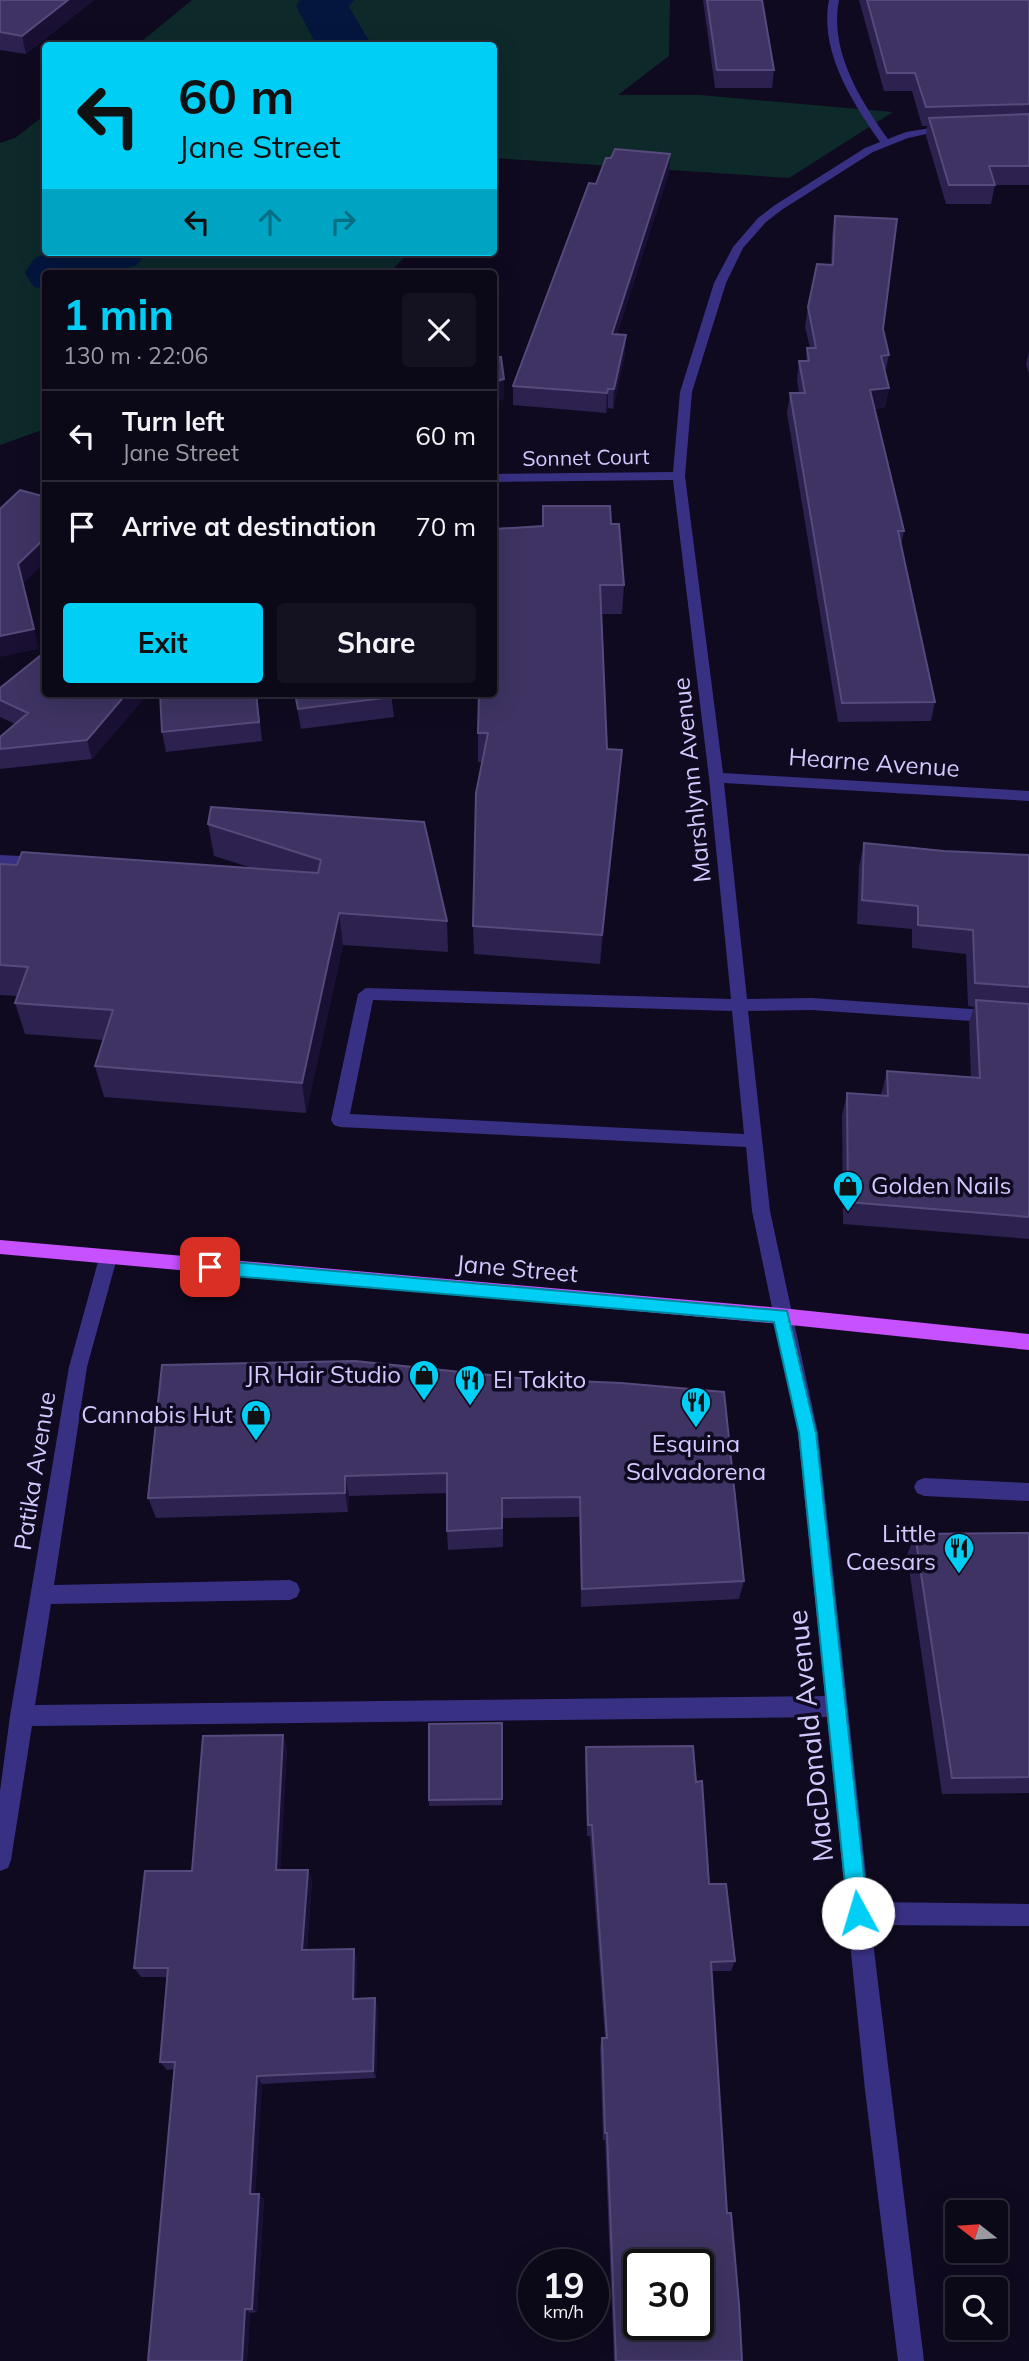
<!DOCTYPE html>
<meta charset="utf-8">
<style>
:root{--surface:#0b0817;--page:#141120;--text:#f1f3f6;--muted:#9a9aa1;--line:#2b2936;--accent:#00cef4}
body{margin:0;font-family:Mulish,sans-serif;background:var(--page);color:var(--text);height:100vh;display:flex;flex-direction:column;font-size:26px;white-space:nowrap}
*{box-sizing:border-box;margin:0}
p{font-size:23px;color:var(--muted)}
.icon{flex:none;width:38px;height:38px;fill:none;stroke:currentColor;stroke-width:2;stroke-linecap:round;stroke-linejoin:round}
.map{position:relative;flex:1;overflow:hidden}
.sheet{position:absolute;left:42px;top:270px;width:455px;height:427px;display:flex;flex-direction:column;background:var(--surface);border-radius:7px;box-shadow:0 7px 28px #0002,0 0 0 2px var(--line)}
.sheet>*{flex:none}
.hud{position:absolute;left:42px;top:42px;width:455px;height:214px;border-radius:7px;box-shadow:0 7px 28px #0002,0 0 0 2px var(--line);background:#00cef4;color:#111;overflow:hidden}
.needle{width:46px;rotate:287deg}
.buttons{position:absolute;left:945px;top:2200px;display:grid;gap:14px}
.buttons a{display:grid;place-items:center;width:63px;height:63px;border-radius:7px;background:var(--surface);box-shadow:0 7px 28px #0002,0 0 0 2px var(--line);font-size:35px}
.speed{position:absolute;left:518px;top:2249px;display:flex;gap:14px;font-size:35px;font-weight:700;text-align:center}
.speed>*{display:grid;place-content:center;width:91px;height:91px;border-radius:50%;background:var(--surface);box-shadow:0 7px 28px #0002,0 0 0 2px var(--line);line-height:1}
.speed small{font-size:18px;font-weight:400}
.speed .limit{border:4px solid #111;border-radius:10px;background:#fff;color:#111}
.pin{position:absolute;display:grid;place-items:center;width:60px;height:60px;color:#fff;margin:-30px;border-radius:14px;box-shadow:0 4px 10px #0006}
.me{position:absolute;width:77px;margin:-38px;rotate:354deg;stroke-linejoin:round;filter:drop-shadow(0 0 5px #0008)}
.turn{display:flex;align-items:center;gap:24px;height:147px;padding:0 21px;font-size:32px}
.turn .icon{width:91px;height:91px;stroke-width:2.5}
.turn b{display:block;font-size:49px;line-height:60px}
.lanes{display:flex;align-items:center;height:66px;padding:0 21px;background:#0003;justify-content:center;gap:35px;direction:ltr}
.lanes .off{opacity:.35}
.round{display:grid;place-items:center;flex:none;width:74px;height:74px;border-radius:7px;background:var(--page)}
.head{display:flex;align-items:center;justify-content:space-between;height:119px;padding:0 21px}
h1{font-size:42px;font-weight:700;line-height:52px;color:var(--accent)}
.cta{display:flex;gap:14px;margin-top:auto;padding:14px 21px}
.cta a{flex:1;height:80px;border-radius:7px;background:var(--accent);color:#111;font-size:28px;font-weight:700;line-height:80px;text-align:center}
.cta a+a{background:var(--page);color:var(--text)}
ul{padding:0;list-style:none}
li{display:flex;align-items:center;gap:21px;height:91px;padding:0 21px;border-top:2px solid var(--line)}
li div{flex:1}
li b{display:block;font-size:26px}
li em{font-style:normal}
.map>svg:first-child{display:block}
.green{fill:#0d292a}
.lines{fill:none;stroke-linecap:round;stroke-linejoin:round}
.river{fill:#04163e;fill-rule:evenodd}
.minor{fill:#383083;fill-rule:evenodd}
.major{fill:#c750ff;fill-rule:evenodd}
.wall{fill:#2c214f}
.shaded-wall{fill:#191034}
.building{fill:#3e3362;stroke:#554a7b;stroke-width:2;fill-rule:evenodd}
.route{fill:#00cef4;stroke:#00869f;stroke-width:2}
.labels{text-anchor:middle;stroke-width:7;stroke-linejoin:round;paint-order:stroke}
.far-street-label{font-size:21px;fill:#d2c9ff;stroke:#0f0a1f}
.street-label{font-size:24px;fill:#d2c9ff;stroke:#0f0a1f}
.poi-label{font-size:24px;fill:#d2c9ff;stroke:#0f0a1f;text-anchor:end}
.near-street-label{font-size:28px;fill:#d2c9ff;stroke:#0f0a1f}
</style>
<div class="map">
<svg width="1029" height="2361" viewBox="0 0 1029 2361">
<rect width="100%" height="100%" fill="#0f0a1f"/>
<path class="green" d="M192 0H670L669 56 618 95H700L893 112 789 178 494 158V46H136Z
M45 115 46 252H409L394 268V273H46L45 429 0 445V143L15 138Z"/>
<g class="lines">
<path class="river" d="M300 0H354L349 7 372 46H317L296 6Z
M47 252H147L137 265 110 273H46V289L34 287 25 273 34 259Z"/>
<path class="minor" d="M829 0H839C829 50 860 100 888 139L906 132 949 125 954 128 908 138 873 152 783 209 766 222 743 248 726 283 692 392 685 476 723 773 1029 791V801L724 783 747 999 812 998 1029 1013V1025L812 1010 748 1011 770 1211 818 1433 869 1902 1029 1904V1926L871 1925 924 2361H898L865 2090 827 1717 32 1726 11 1860 8 1868 0 1871V1791L10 1716 69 1367 99 1258 102 1253 108 1250 114 1253 117 1258 87 1367 54 1585 290 1580 297 1583 300 1590 297 1597 290 1600 51 1604 35 1705 825 1696 798 1433 752 1211 746 1147 340 1127 334 1125 331 1120 358 994 366 988 731 999 709 778 673 480 494 482V474L673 472 680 392 714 283 733 247 758 218 775 205 865 148 880 142C852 102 819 51 829 0ZM373 1000 732 1011 744 1134 350 1114Z
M0 855 42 857 50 862 42 867 0 865Z
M924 1478 1029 1483V1501L924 1496 917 1493 914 1487 917 1481Z"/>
<path class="major" d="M0 1240 781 1308 1029 1334V1350L781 1324 0 1254Z"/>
</g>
<path class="wall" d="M0 0H94L26 54 0 50Z
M703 0H762L774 70 772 88H715Z
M859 0H1029V185H995L991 204H946L926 136 927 126H922L912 91H884Z
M669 173 617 334 626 335 625 354 613 409 608 408 606 413 513 405V386L596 184Z
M835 216 883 329 889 355 885 374 889 388 885 407 875 409 904 531 901 545 935 702 931 721 838 722 787 413 790 393H799L797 380 799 361H806L807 348H810L805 327 808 307 831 265 832 235Z
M1029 351V374L1026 364Z
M543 506 611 524 624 585 622 614H602L607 749 620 779 600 964 474 954 473 926 482 762H478V733L543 526Z
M0 688 146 696 92 759 0 769V737L15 724 0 717Z
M257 693 262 741 166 752 162 732Z
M294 693H391L394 717 301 729Z
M211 807 447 921 448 952 343 945 306 1113 104 1097 95 1066 103 1040 25 1034 15 1003 17 996 0 995V864L17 865 252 868 214 856 208 824Z
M864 843 944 851 1029 855V1239L843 1224 842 1115 847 1093 881 1095 887 1071 971 1078 969 1023 974 1007 968 1006 966 954 912 948V929L857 924 859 867Z
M355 1361 744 1581 739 1599 581 1607 579 1517 503 1518V1547L448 1550 447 1531V1493L349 1496 348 1512 156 1518 148 1498Z
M1029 1533V1793L942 1794 907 1555 915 1534Z
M502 1723V1805L429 1806V1800Z
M287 1747 280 1870H308L312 1880 307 1950 354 1949 357 1959 356 1999 375 1998 378 2007 376 2078 262 2084 255 2194 264 2199 257 2312 250 2313 247 2361H148L175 2069 167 2070 160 2062 168 1977H141L134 1968 192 1871Z
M586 1747 696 1782 709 1884 735 1961 731 1971H711L727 2213 742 2361H614L605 2140H603L600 2047 602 2038H605L590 1836H587L585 1759Z"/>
<path class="shaded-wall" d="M68 0H94L26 54 22 36Z
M670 154 669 173 611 353 612 334Z
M626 335 625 354 613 409 614 389Z
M504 379V399L494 402V382Z
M889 388 885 407 867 410 870 390Z
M608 389V408L606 413 607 393Z
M46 537V561L23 584 39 649 0 657V636L18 564Z
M127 693H145L146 696 92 759 87 740Z
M622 750 620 779 600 964 602 935Z
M339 913 343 945 306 1113 302 1083Z
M345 1476 349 1496 348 1512 345 1493Z
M283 1735 287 1747 280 1881 276 1870Z
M308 1870 312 1880 306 1960 302 1950Z
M354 1949 357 1959 356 2007 353 1999Z
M375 1998 378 2007 376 2078 373 2071Z
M257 2076 262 2084 255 2199 250 2194Z
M259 2194 264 2199 257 2312 252 2309Z
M245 2309 250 2313 247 2361H242Z"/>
<path class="building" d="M0 0H68L22 36 0 32Z
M707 0H762L774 70H717Z
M867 0H1029V104L926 107 915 73H887Z
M1029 114V166H989L995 185H949L929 118Z
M615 149 670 154 612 334 626 335 614 389H608L607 393 513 386 589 183 596 184 606 158H611Z
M835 216 897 219 883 329 889 355 881 356 889 388 870 390 904 531H898L935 702 842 703 790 393H805L799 361H809L807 348H816L808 307 817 264 833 265Z
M501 357 504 379 494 382V358Z
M20 490 46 497V537L18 564 34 629 0 636V509Z
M543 506H610L611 524H619L624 585H600L607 749 622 750 602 935 473 926 476 793 488 733H478L479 693H494V529L543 526Z
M46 651V693H127L87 740 0 749V737L28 713 0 700V688Z
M160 693H256L259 722 162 732Z
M295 693H391L392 697 298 709Z
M211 807 424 822 447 921 339 913 302 1083 95 1066 113 1010 15 1003 28 967 0 965V864L17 865 22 852 318 873 321 860 208 824Z
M864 843 944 851 1029 855V987L975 983 973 930 918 925V906L862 900Z
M976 1000 1029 1004V1217L848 1202 847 1093 888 1096 887 1071 980 1078Z
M355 1361 528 1379 621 1383 724 1392 744 1581 582 1589 580 1497 502 1498V1528L447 1531V1473L345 1476V1493L148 1498 162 1365Z
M1029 1533V1777L952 1778 915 1534Z
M502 1723V1799L429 1800V1724Z
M283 1735 276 1870H308L302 1950 354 1949 353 1999 375 1998 373 2071 257 2076 250 2194H259L252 2309H245L242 2361H148L175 2062H160L168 1968H134L145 1871H192L203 1736Z
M693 1746 696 1782 702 1781 709 1884H726L735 1961 711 1962 727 2213H731L739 2304 742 2361H616L607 2133H605L602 2038H607L592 1825H588L586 1747ZM639 2264H698V2324H639Z"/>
<path class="route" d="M210 1260 787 1311 816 1433 868 1913 865 1920 858 1923 851 1920 848 1913 799 1433 774 1322 210 1274 204 1272 202 1267 204 1262Z"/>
<defs>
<g id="shop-pin" transform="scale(1.575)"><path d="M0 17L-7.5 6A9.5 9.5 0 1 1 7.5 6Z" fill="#00cef4" stroke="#0f0a1f"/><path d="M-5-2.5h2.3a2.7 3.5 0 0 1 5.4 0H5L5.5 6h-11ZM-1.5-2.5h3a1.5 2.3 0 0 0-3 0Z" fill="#111"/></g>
<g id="restaurant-pin" transform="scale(1.575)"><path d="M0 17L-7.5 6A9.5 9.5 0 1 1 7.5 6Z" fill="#00cef4" stroke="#0f0a1f"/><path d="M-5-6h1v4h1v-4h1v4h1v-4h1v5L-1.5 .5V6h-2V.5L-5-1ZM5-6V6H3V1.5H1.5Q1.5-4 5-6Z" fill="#111"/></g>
</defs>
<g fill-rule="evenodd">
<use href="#shop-pin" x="848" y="1186"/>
<use href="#shop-pin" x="424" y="1375"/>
<use href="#restaurant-pin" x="470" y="1380"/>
<use href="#restaurant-pin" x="696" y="1402"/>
<use href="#shop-pin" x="256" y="1415"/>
<use href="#restaurant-pin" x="959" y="1548"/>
</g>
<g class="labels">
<g class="far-street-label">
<text transform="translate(586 458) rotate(-1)" y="7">Sonnet Court</text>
</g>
<g class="street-label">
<text transform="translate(874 763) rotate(4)" y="8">Hearne Avenue</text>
<text transform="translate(692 780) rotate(-96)" y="8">Marshlynn Avenue</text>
<text transform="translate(517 1269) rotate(5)" y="8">Jane Street</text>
<text transform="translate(35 1471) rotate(-81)" y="8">Patika Avenue</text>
</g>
<g class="poi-label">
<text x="871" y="1194" text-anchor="start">Golden Nails</text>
<text x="401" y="1383">JR Hair Studio</text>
<text x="493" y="1388" text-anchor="start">El Takito</text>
<text x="233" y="1423">Cannabis Hut</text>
<text x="696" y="1452" text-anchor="middle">Esquina<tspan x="696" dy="28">Salvadorena</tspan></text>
<text x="936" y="1542">Little<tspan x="936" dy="28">Caesars</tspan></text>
</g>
<g class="near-street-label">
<text transform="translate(810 1736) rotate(-96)" y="10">MacDonald Avenue</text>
</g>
</g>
</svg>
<div class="buttons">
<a><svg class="needle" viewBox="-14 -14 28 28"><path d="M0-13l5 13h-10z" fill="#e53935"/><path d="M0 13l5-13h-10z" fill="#9a9aa1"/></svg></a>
<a><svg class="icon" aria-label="search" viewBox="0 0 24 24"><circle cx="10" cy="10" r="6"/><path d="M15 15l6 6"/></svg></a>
</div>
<div class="speed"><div>19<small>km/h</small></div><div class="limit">30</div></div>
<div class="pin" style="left:210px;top:1267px;background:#d93025"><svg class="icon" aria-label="arrive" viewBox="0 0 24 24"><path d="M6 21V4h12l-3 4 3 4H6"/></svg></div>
<svg class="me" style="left:858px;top:1913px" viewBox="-20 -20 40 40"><circle r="19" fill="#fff"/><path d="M0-13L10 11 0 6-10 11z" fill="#00cef4"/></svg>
<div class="hud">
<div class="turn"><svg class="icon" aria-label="left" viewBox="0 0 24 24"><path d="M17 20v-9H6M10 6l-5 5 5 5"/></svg><div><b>60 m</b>Jane Street</div></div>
<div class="lanes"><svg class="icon" aria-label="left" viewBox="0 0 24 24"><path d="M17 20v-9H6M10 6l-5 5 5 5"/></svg><svg class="icon off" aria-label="ahead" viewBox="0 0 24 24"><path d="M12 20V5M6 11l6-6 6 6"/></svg><svg class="icon off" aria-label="right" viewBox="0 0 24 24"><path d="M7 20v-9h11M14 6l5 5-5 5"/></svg></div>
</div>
<section class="sheet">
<div class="head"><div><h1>1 min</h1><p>130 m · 22:06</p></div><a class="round"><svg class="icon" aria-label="close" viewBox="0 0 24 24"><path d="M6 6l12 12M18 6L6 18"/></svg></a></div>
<ul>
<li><svg class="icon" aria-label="left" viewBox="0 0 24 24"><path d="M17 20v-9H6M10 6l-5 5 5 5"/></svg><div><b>Turn left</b><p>Jane Street</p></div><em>60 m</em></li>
<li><svg class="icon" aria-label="arrive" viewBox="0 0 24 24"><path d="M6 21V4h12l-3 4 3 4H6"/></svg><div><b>Arrive at destination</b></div><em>70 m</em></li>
</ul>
<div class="cta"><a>Exit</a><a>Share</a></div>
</section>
</div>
